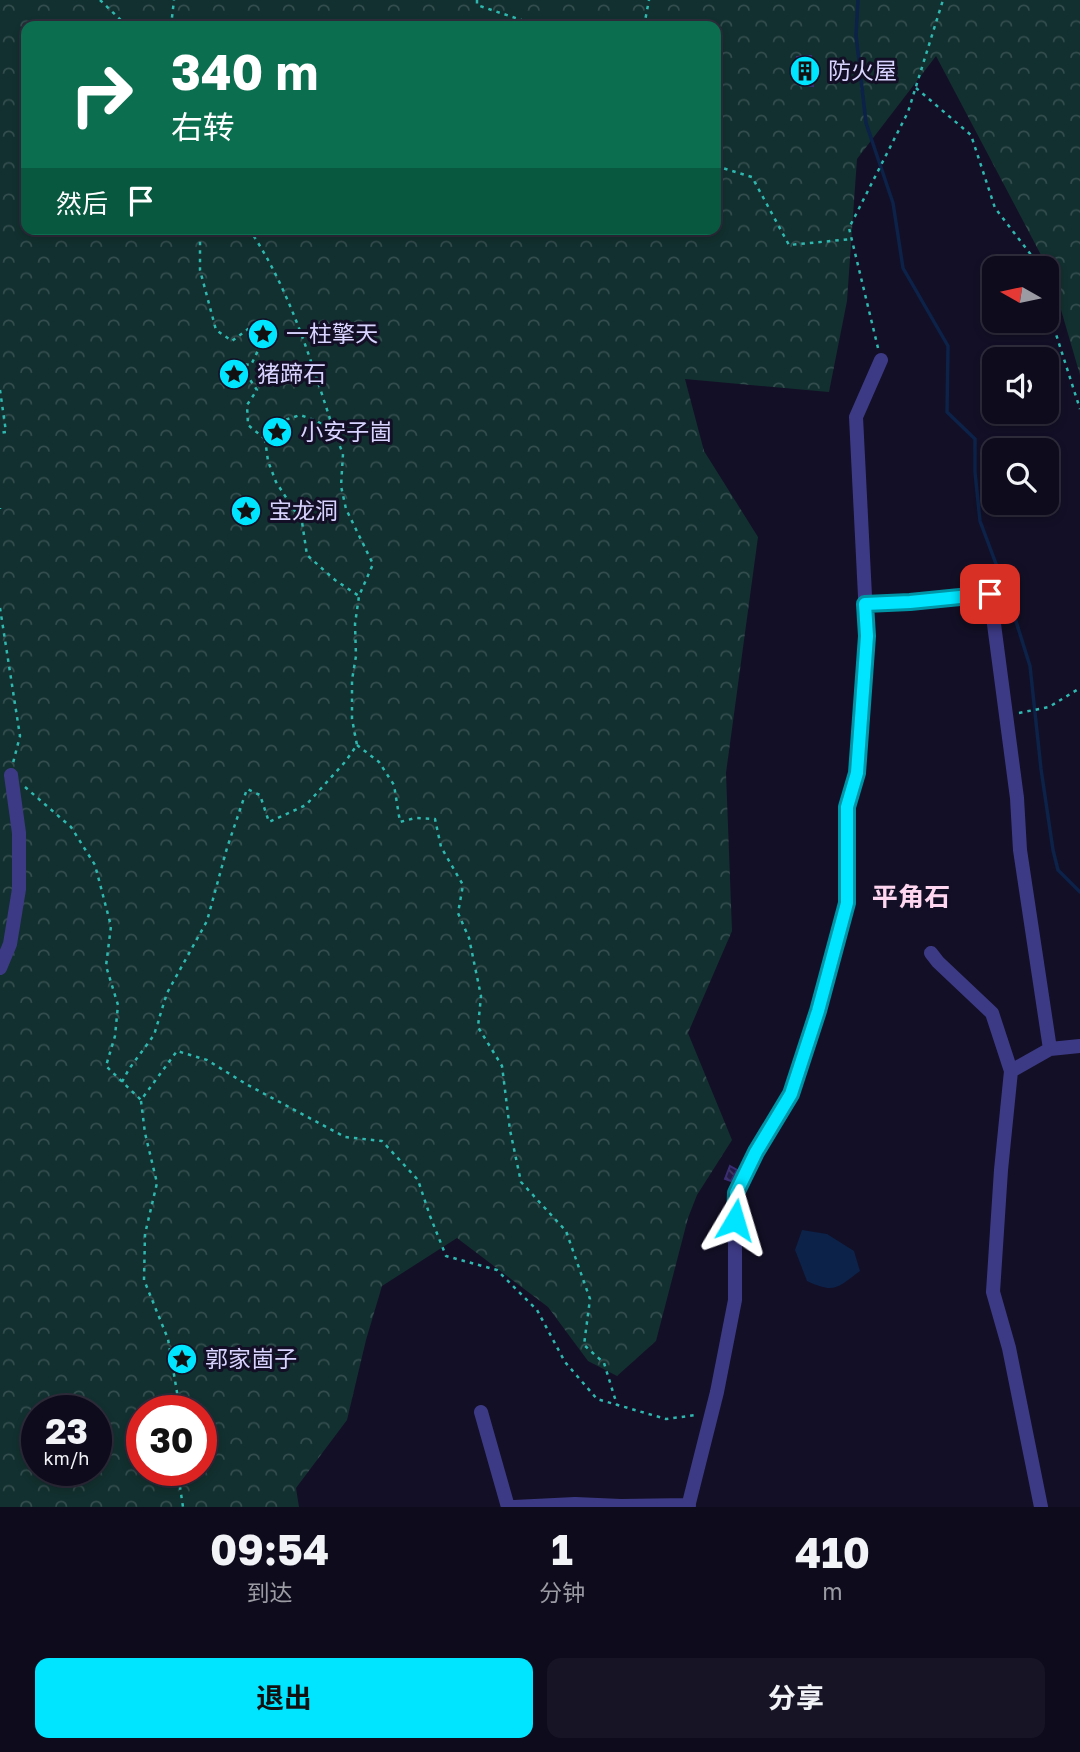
<!DOCTYPE html>
<html lang="zh">
<meta charset="utf-8">
<style>
:root{--surface:#0e0b1c;--page:#171425;--text:#f1f3f6;--muted:#9b9ba3;--line:#2e2b3b;--accent:#00e5ff}
body{margin:0;font-family:"Golos Text","Noto Sans SC",sans-serif;background:var(--page);color:var(--text);height:100vh;display:flex;flex-direction:column;font-size:26px;white-space:nowrap}
*{box-sizing:border-box;margin:0}
p{font-size:23px;color:var(--muted)}
.icon{flex:none;width:38px;height:38px;fill:none;stroke:currentColor;stroke-width:2;stroke-linecap:round;stroke-linejoin:round}
.map{position:relative;height:1507px;overflow:hidden}
.panel{display:flex;flex-direction:column;background:var(--surface);flex:1}
.panel>*{flex:none}
.banner{position:absolute;left:21px;top:21px;width:700px;height:214px;border-radius:14px;box-shadow:0 4px 10px #0003,0 0 0 2px var(--line);background:#0b6e4f;color:#fff;overflow:hidden}
.needle{width:46px;rotate:279deg}
.tools{position:absolute;left:982px;top:256px;display:grid;gap:14px}
.tools a{display:grid;place-items:center;width:77px;height:77px;border-radius:14px;background:var(--surface);box-shadow:0 4px 10px #0003,0 0 0 2px var(--line);font-size:35px}
.speed{position:absolute;left:21px;top:1395px;display:flex;gap:14px;font-size:35px;font-weight:700;text-align:center}
.speed>*{display:grid;place-content:center;width:91px;height:91px;border-radius:50%;background:var(--surface);box-shadow:0 4px 10px #0003,0 0 0 2px var(--line);line-height:1}
.speed small{font-size:18px;font-weight:400}
.speed .limit{border:10px solid #d22;background:#fff;color:#111}
.pin{position:absolute;display:grid;place-items:center;width:60px;height:60px;color:#fff;margin:-30px;border-radius:14px;box-shadow:0 4px 10px #0006}
.me{position:absolute;width:77px;margin:-38px;rotate:7deg;stroke-linejoin:round;filter:drop-shadow(0 0 5px #0008)}
.turn{display:flex;align-items:center;gap:24px;height:147px;padding:0 35px;font-size:32px}
.turn .icon{width:91px;height:91px;stroke-width:2.5}
.turn b{display:block;font-size:49px;line-height:60px}
.then{display:flex;align-items:center;height:66px;padding:0 35px;background:#0003;gap:14px;font-size:26px}
.eta{display:flex;justify-content:space-evenly;align-items:center;height:119px;text-align:center}
.eta b{font-size:42px;font-weight:700;line-height:49px}
.action{display:flex;gap:14px;margin-top:auto;padding:14px 35px}
.action a{flex:1;height:80px;border-radius:14px;background:var(--accent);color:#111;font-size:28px;font-weight:700;line-height:80px;text-align:center}
.action a+a{background:var(--page);color:var(--text)}
.map>svg:first-child{display:block}
.forest{fill:url(#forest-crowns);fill-rule:evenodd}
.water{fill:#0c2248}
.lines{fill:none;stroke-linecap:round;stroke-linejoin:round}
.stream{stroke:#0c2248;stroke-width:3.5}
.building{fill:url(#building-back-hatch);stroke:#3b2d73;stroke-width:2}
.path{stroke:#2fb8b0;stroke-width:2.5;stroke-dasharray:3.5 5;stroke-linecap:butt}
.minor{stroke:#3d3a85;stroke-width:14}
.route-casing{stroke:#0095a6;stroke-width:18}
.route{stroke:#00e5ff;stroke-width:12}
.labels{text-anchor:middle;stroke-width:6;stroke-linejoin:round;paint-order:stroke}
.poi-label{font-size:23px;fill:#d9d4ff;stroke:#130f26;text-anchor:start}
.quarter-label{font-size:26px;font-weight:bold;fill:#ffd6f0;stroke:#130f26}
</style>
<div class="map">
<svg width="1080" height="1507" viewBox="0 0 1080 1507">
<defs>
<pattern id="forest-crowns" width="20" height="18" patternUnits="userSpaceOnUse" patternTransform="scale(1.75)"><rect width="20" height="18" fill="#12302f"/><path d="M2 6a3 3 0 1 1 6 0M12 15a3 3 0 1 1 6 0" fill="none" stroke="#344d4e"/></pattern>
<pattern id="building-back-hatch" width="6" height="6" patternUnits="userSpaceOnUse" patternTransform="scale(1.75)"><rect width="6" height="6" fill="#241b47"/><path d="M-1 5l2 2M0 0l6 6M5-1l2 2" fill="none" stroke="#433b63"/></pattern>
</defs>
<rect width="100%" height="100%" fill="#130f26"/>
<path class="forest" d="M0 0H1080V375L1050 272 936 56 857 159 847 301 829 392 685 379 704 451 758 537 726 773 732 931 688 1033 732 1140 697 1195 688 1218 656 1341 617 1376 588 1361 548 1307 457 1238 382 1286 366 1340 347 1420 296 1488 299 1507H0ZM26 26H716V229H26ZM37 1410H96V1470H37ZM142 1410H201V1470H142Z"/>
<path class="water" d="M802 1230 827 1234 854 1251 860 1271C837 1288 835 1294 807 1281L795 1250Z"/>
<g class="lines">
<path class="stream" d="M858 0 856 35 866 123 893 203 903 268 948 346 947 412 975 439V472L980 521 1008 596 1030 666 1041 769 1053 850 1058 870 1080 892"/>
</g>
<path class="building" d="M811 56 813 86 798 84 797 57Z
M730 1166 737 1170 731 1181 725 1179Z"/>
<g class="lines">
<path class="path" d="M100 0 127 26
M477 0V5L539 26
M171 26 174 0
M644 26 649 0
M916 88 971 135 995 208 1032 256 1036 268
M716 166 752 177 789 245 852 239
M249 229C291 290 312 365 335 434
M1046 303 1080 409
M878 348 849 228 908 112 943 0
M0 390 6 432 0 433
M265 439 268 461 276 482 302 522 307 555 335 580 359 596
M0 508V509
M0 608 20 736 13 763
M1019 713 1049 707 1080 688
M357 745 379 762 394 785 400 822 415 818 435 819 441 847 463 885 458 913 469 938 481 996 478 1027 502 1066 510 1130 521 1182 566 1231 590 1299 584 1345 604 1363 617 1405
M25 787 71 827 95 865 111 926 106 966 118 1005 115 1036 106 1066 141 1100 177 1051 207 1060 246 1084 345 1137 382 1141 418 1180 430 1216 446 1256 497 1270 537 1310 565 1362 597 1399 666 1419 696 1415
M122 1082 129 1069 154 1035 167 993 207 921 227 848 247 789 260 795 269 822 306 805 345 762 357 745 352 719V680L356 656 355 624 359 596 373 564 346 509 341 486 343 454 335 434 317 421 300 415 282 421H274L279 428 265 439 248 425 247 405 257 390 244 371 232 363 251 365 263 340 248 329 232 341 216 330 200 270V229
M141 1101 145 1133 157 1183 145 1234 144 1280 168 1339 180 1410
M175 1470 180 1487 183 1507"/>
<path class="minor" d="M865 604 910 602 990 594 1017 798 1020 850 1050 1049 1011 1071
M931 953 938 962 992 1013 1011 1071 1001 1170 993 1292 1009 1348 1041 1507
M0 968 10 944 19 889V833L11 775
M1050 1049 1080 1046
M481 1412 508 1507
M514 1507 575 1504 621 1506 689 1505
M688 1507 717 1392 735 1300V1193L756 1152 791 1095 818 1011 847 903V807L857 773 867 636 856 417 881 360"/>
</g>
<g class="lines">
<g class="route-casing">
<path id="route" d="M735 1220 736 1193 756 1152 791 1094 818 1011 847 903V807L857 773 867 636 865 604 910 602 990 594"/>
</g>
<use href="#route" class="route"/>
</g>
<defs>
<g id="building-disc" transform="scale(1.575)"><circle r="9.5" fill="#00e5ff" stroke="#130f26"/><path d="M-4-6H4V6H1V3H-1V6H-4ZM-2.5-4.3h1.7v1.8h-1.7ZM.8-4.3h1.7v1.8H.8ZM-2.5-1h1.7V.8h-1.7ZM.8-1h1.7V.8H.8Z" fill="#111"/></g>
<g id="sight-disc" transform="scale(1.575)"><circle r="9.5" fill="#00e5ff" stroke="#130f26"/><path d="M0-6L1.8-2.2L6-1.7L2.9 1.2L3.7 5.4L0 3.3L-3.7 5.4L-2.9 1.2L-6-1.7L-1.8-2.2Z" fill="#111"/></g>
</defs>
<g fill-rule="evenodd">
<use href="#building-disc" x="805" y="71"/>
<use href="#sight-disc" x="263" y="334"/>
<use href="#sight-disc" x="234" y="374"/>
<use href="#sight-disc" x="277" y="432"/>
<use href="#sight-disc" x="246" y="511"/>
<use href="#sight-disc" x="182" y="1359"/>
</g>
<g class="labels">
<g class="poi-label">
<text x="828" y="79">防火屋</text>
<text x="286" y="342">一柱擎天</text>
<text x="257" y="382">猪蹄石</text>
<text x="300" y="440">小安子崮</text>
<text x="269" y="519">宝龙洞</text>
<text x="205" y="1367">郭家崮子</text>
</g>
<g class="quarter-label">
<text x="911" y="906">平角石</text>
</g>
</g>
</svg>
<div class="tools">
<a><svg class="needle" viewBox="-14 -14 28 28"><path d="M0-13l5 13h-10z" fill="#e53935"/><path d="M0 13l5-13h-10z" fill="#9b9ba3"/></svg></a>
<a><svg class="icon" aria-label="sound" viewBox="0 0 24 24"><path d="M4 9h4l5-4v14l-5-4H4zM17 9q2 3 0 6"/></svg></a>
<a><svg class="icon" aria-label="search" viewBox="0 0 24 24"><circle cx="10" cy="10" r="6"/><path d="M15 15l6 6"/></svg></a>
</div>
<div class="speed"><div>23<small>km/h</small></div><div class="limit">30</div></div>
<div class="pin" style="left:990px;top:594px;background:#d93025"><svg class="icon" aria-label="arrive" viewBox="0 0 24 24"><path d="M6 21V4h12l-3 4 3 4H6"/></svg></div>
<svg class="me" style="left:735px;top:1220px" viewBox="-20 -20 40 40"><path d="M0-17L14 15 0 8-14 15z" fill="#00e5ff" stroke="#fff" stroke-width="4"/></svg>
<div class="banner">
<div class="turn"><svg class="icon" aria-label="right" viewBox="0 0 24 24"><path d="M7 20v-9h11M14 6l5 5-5 5"/></svg><div><b>340 m</b>右转</div></div>
<div class="then">然后<svg class="icon" aria-label="arrive" viewBox="0 0 24 24"><path d="M6 21V4h12l-3 4 3 4H6"/></svg></div>
</div>
</div>
<section class="panel">
<div class="eta">
<div><b>09:54</b><p>到达</p></div>
<div><b>1</b><p>分钟</p></div>
<div><b>410</b><p>m</p></div>
</div>
<div class="action"><a>退出</a><a>分享</a></div>
</section>
